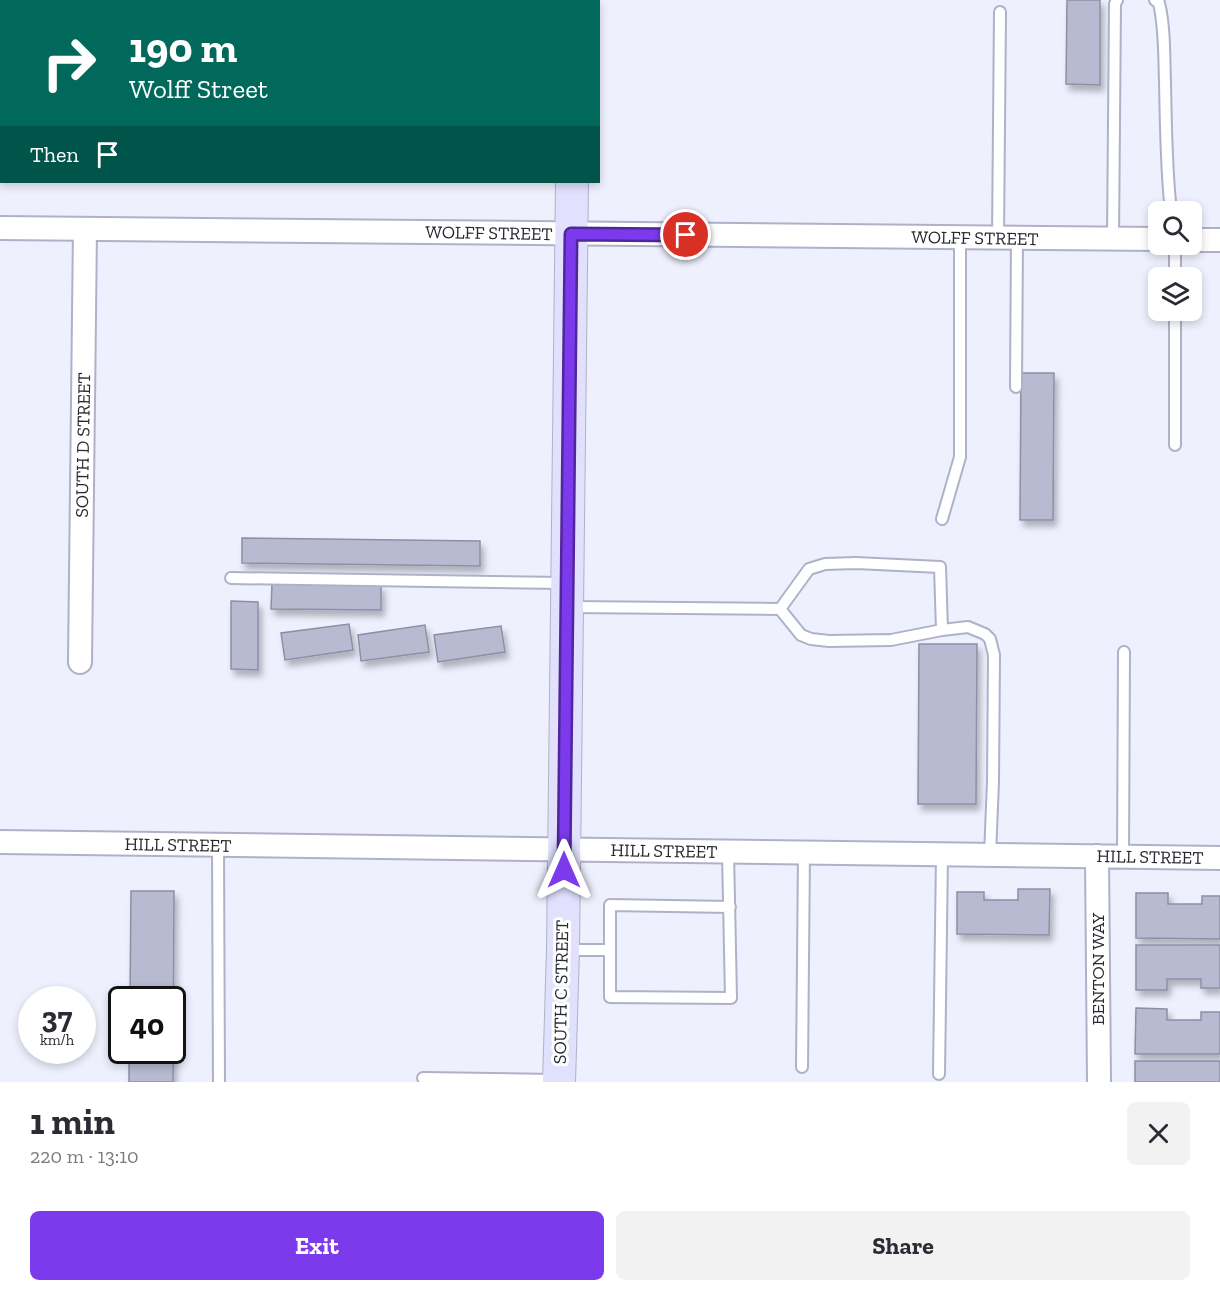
<!DOCTYPE html>
<meta charset="utf-8">
<style>
:root{--surface:#fff;--page:#f2f2f3;--text:#2b2b33;--muted:#7c7c81;--accent:#7c3aed}
body{margin:0;font-family:"Zilla Slab",serif;background:var(--page);color:var(--text);height:100vh;display:flex;flex-direction:column;font-size:22px;white-space:nowrap}
*{box-sizing:border-box;margin:0}
p{font-size:20px;color:var(--muted)}
.icon{flex:none;width:33px;height:33px;fill:none;stroke:currentColor;stroke-width:2;stroke-linecap:round;stroke-linejoin:round}
.map{position:relative;height:1082px;overflow:hidden}
.drawer{display:flex;flex-direction:column;background:var(--surface);flex:1}
.drawer>*{flex:none}
.top-card{position:absolute;left:0px;top:0px;width:600px;height:183px;box-shadow:0 3px 9px #0003;background:#00695c;color:#fff;overflow:hidden}
.buttons{position:absolute;left:1148px;top:201px;display:grid;gap:12px}
.buttons a{display:grid;place-items:center;width:54px;height:54px;border-radius:9px;background:var(--surface);box-shadow:0 3px 9px #0003;font-size:30px}
.speed{position:absolute;left:18px;top:986px;display:flex;gap:12px;font-size:30px;font-weight:700;text-align:center}
.speed>*{display:grid;place-content:center;width:78px;height:78px;border-radius:50%;background:var(--surface);box-shadow:0 3px 9px #0003;line-height:1}
.speed small{font-size:15px;font-weight:400}
.speed .limit{border:3px solid #111;border-radius:9px;background:#fff;color:#111}
.pin{position:absolute;display:grid;place-items:center;width:51px;height:51px;color:#fff;margin:-26px;border:3px solid #fff;border-radius:50%;box-shadow:0 2px 6px #0007}
.me{position:absolute;width:66px;margin:-33px;rotate:0deg;stroke-linejoin:round;filter:drop-shadow(0 0 4px #0008)}
.turn{display:flex;align-items:center;gap:21px;height:126px;padding:0 30px;font-size:27px}
.turn .icon{width:78px;height:78px;stroke-width:2.5}
.turn b{display:block;font-size:42px;line-height:51px}
.then{display:flex;align-items:center;height:57px;padding:0 30px;background:#0003;gap:12px;font-size:22px}
.round{display:grid;place-items:center;flex:none;width:63px;height:63px;border-radius:9px;background:var(--page)}
.overview{display:flex;align-items:center;justify-content:space-between;height:102px;padding:0 30px}
h1{font-size:36px;font-weight:700;line-height:45px}
.primary-button{display:flex;gap:12px;margin-top:auto;padding:12px 30px}
.primary-button a{flex:1;height:69px;border-radius:9px;background:var(--accent);color:#fff;font-size:24px;font-weight:700;line-height:69px;text-align:center}
.primary-button a+a{background:var(--page);color:var(--text)}
.map>svg:first-child{display:block}
.building{fill:#b7bad0;stroke:#8d8fa5;stroke-width:1.5;filter:url(#shadow)}
.lines{fill:none;stroke-linecap:round;stroke-linejoin:round}
.lane-casing{stroke:#afb1c8;stroke-width:14}
.street-casing{stroke:#afb1c8;stroke-width:26}
.secondary-casing{stroke:#afb1c8;stroke-width:34}
.lane{stroke:#fff;stroke-width:10}
.street{stroke:#fff;stroke-width:22}
.secondary{stroke:#e1e1fe;stroke-width:32}
.route-casing{stroke:#51269a;stroke-width:15}
.route{stroke:#7c3aed;stroke-width:10}
.labels{text-anchor:middle;stroke-width:6;stroke-linejoin:round;paint-order:stroke}
.street-label{font-size:18px;fill:#282831;stroke:#fff}
</style>
<div class="map">
<svg width="1220" height="1082" viewBox="0 0 1220 1082">
<defs>
<filter id="shadow"><feDropShadow dx="3.5" dy="6" stdDeviation="3" flood-color="#0004"/></filter>
</defs>
<rect width="100%" height="100%" fill="#eef0fe"/>
<path class="building" d="M1067 0H1100V85L1066 84Z
M1021 373H1054L1053 520H1020Z
M242 538 480 541V566L242 563Z
M272 584 381 585V610L271 609Z
M231 601 258 602V670L231 669Z
M349 624 353 650 285 660 281 633Z
M425 625 429 652 361 661 358 635Z
M501 626 505 652 438 662 434 635Z
M919 644H977L976 804H918Z
M1018 889H1050L1049 935 957 934V892H984V900H1018Z
M131 891H174L173 1082H129V1050H172V999H130Z
M1136 893H1168V904H1202V896H1220V939L1136 938Z
M1136 945H1220V988H1201V979H1167V990H1136Z
M1136 1008 1167 1009V1020H1201V1012H1220V1054H1135Z
M1135 1061H1220V1082H1135Z"/>
<g class="lines">
<g class="lane-casing">
<path id="lane" d="M1155 0 1159 3C1165 28 1164 56 1165 82 1166 125 1166 168 1171 212
M998 238 1000 12
M1113 239 1115 4 1117 0
M1175 278V244
M1016 387 1017 238
M1175 445V310
M942 519 960 457V237
M231 578 563 583
M570 607 780 609
M780 609 801 635 811 639 829 641 891 640 942 630 968 627 985 634 990 639 994 655 993 782 990 855
M780 609 809 569 825 564 856 563 940 567 942 630
M218 845 219 1082
M1123 857 1124 652
M565 950H610V997L731 998 728 852
M610 950V905L730 907
M802 1067 804 853
M939 1074 942 855
M423 1078 555 1080"/>
</g>
<g class="street-casing">
<path id="street" d="M0 228 1158 239
M1191 240H1220
M80 662 85 229
M0 842 1220 858
M1097 856 1099 1082"/>
</g>
<g class="secondary-casing">
<path id="secondary" d="M574 2V0
M559 1082 563 950 572 182"/>
</g>
<use href="#lane" class="lane"/>
<use href="#street" class="street"/>
<use href="#secondary" class="secondary"/>
</g>
<g class="lines">
<g class="route-casing">
<path id="route" d="M564 870 571 234 686 235"/>
</g>
<use href="#route" class="route"/>
</g>
<g class="labels">
<g class="street-label">
<text transform="translate(489 233) rotate(1)" y="6">WOLFF STREET</text>
<text transform="translate(975 238) rotate(1)" y="6">WOLFF STREET</text>
<text transform="translate(83 445) rotate(-89)" y="6">SOUTH D STREET</text>
<text transform="translate(178 845) rotate(1)" y="6">HILL STREET</text>
<text transform="translate(664 851) rotate(1)" y="6">HILL STREET</text>
<text transform="translate(1150 857) rotate(1)" y="6">HILL STREET</text>
<text transform="translate(1098 969) rotate(-90)" y="6">BENTON WAY</text>
<text transform="translate(561 992) rotate(-89)" y="6">SOUTH C STREET</text>
</g>
</g>
</svg>
<div class="buttons">
<a><svg class="icon" aria-label="search" viewBox="0 0 24 24"><circle cx="10" cy="10" r="6"/><path d="M15 15l6 6"/></svg></a>
<a><svg class="icon" aria-label="layers" viewBox="0 0 24 24"><path d="M12 4l9 5-9 5-9-5zM3 14l9 5 9-5"/></svg></a>
</div>
<div class="speed"><div>37<small>km/h</small></div><div class="limit">40</div></div>
<div class="pin" style="left:686px;top:235px;background:#d93025"><svg class="icon" aria-label="arrive" viewBox="0 0 24 24"><path d="M6 21V4h12l-3 4 3 4H6"/></svg></div>
<svg class="me" style="left:564px;top:870px" viewBox="-20 -20 40 40"><path d="M0-17L14 15 0 8-14 15z" fill="#7c3aed" stroke="#fff" stroke-width="4"/></svg>
<div class="top-card">
<div class="turn"><svg class="icon" aria-label="right" viewBox="0 0 24 24"><path d="M7 20v-9h11M14 6l5 5-5 5"/></svg><div><b>190 m</b>Wolff Street</div></div>
<div class="then">Then<svg class="icon" aria-label="arrive" viewBox="0 0 24 24"><path d="M6 21V4h12l-3 4 3 4H6"/></svg></div>
</div>
</div>
<section class="drawer">
<div class="overview"><div><h1>1 min</h1><p>220 m · 13:10</p></div><a class="round"><svg class="icon" aria-label="close" viewBox="0 0 24 24"><path d="M6 6l12 12M18 6L6 18"/></svg></a></div>
<div class="primary-button"><a>Exit</a><a>Share</a></div>
</section>
